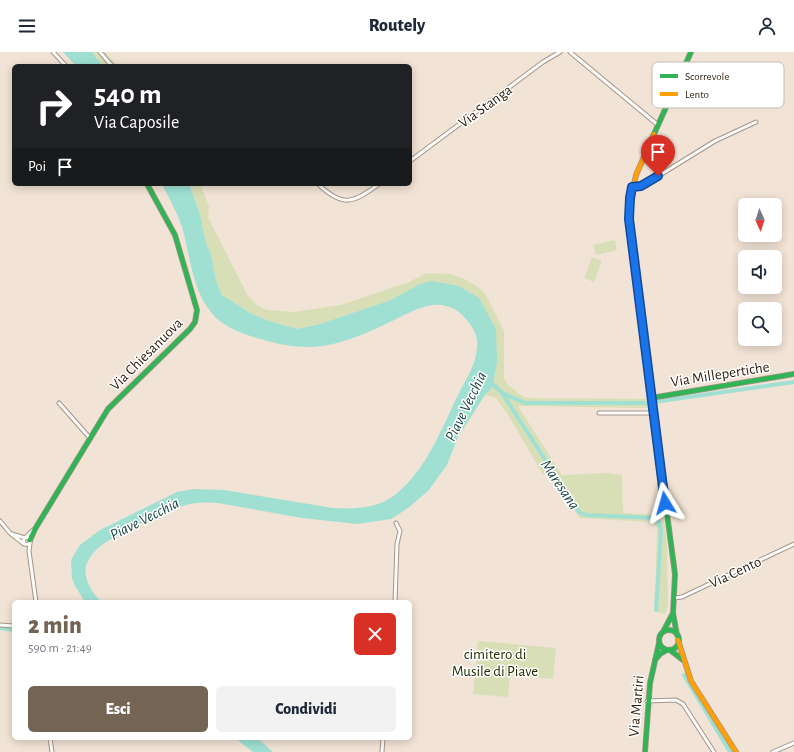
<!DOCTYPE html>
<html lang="it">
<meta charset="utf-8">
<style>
:root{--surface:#fff;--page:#f2f2f3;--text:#1f2937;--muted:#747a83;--accent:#746454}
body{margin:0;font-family:"Alegreya Sans",sans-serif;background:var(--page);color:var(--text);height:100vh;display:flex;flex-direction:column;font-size:15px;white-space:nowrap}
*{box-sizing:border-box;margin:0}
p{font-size:13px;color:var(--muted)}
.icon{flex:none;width:22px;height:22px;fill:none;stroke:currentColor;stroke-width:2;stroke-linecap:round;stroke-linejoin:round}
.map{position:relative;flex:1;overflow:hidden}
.drawer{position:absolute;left:12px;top:548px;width:400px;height:140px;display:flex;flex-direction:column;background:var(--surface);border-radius:6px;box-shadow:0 2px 10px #0003}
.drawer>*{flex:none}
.banner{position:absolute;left:12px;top:12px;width:400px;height:122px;border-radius:6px;box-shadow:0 2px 10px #0003;background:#202124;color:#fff;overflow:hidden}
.needle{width:26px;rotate:177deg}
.controls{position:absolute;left:738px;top:146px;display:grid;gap:8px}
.controls a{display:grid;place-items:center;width:44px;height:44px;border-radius:6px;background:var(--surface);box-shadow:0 2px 10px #0003;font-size:20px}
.pin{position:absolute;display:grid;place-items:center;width:34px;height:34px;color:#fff;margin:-41px -17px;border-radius:50% 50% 50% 0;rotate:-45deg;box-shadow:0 0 4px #0007}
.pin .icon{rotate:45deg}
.me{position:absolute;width:44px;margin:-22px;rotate:352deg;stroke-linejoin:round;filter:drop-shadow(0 0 3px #0008)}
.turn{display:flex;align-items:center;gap:14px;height:84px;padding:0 16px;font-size:18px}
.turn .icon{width:52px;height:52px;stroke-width:2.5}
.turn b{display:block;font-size:28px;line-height:34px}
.then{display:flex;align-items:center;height:38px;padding:0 16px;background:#0003;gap:8px;font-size:15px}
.round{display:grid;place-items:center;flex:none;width:42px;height:42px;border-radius:6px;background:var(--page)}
.overview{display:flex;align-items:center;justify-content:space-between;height:68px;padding:0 16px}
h1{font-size:24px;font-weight:800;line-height:30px;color:var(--accent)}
.cta{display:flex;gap:8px;margin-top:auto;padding:8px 16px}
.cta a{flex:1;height:46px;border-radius:6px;background:var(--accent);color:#fff;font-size:16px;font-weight:800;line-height:46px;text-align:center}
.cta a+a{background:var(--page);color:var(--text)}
header{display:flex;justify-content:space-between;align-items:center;height:52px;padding:0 16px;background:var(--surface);font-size:18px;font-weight:800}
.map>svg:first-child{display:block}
.green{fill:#d8dfb6}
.water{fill:#9fe0d3}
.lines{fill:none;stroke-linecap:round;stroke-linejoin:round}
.canal{stroke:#9fe0d3;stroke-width:4}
.street-casing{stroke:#a39689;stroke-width:5}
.fast-casing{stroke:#a39689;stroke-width:6}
.slow-casing{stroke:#a39689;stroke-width:6}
.street{stroke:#fdfbf9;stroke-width:3}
.fast{stroke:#30b455;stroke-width:4.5}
.slow{stroke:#ff9f0a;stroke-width:4.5}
.route-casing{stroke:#114b97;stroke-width:10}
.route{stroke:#1a73e8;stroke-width:7}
.labels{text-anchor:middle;stroke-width:3;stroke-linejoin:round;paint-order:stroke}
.street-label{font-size:15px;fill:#30200f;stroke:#fff}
.park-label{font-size:15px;fill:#212f00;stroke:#fff}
.water-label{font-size:16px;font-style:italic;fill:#194641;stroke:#fff}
.key{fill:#fff;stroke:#c1bcb7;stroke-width:1}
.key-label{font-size:11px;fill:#30200f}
</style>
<header><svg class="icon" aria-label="menu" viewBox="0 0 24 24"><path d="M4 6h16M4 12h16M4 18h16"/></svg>Routely<svg class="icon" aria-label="person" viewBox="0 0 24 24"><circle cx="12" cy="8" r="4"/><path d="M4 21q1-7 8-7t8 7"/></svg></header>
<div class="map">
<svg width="794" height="700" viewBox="0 0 794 700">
<rect width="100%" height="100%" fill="#f1e3d5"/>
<path class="green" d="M92 0H105L118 14H103Z
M189 132H200L209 154 208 165 248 244 257 253 267 258 294 260 341 253 409 230 427 221 449 222 463 226 481 237 486 243 504 279V326L508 333 522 344 529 346 648 347 649 356 518 354 562 423 608 421 622 423 623 461 663 463 667 491 668 554 665 562 657 560 655 558 657 475 650 470 580 466 552 426 542 421 508 363 496 346 485 343 492 336 484 256 479 246 420 232 391 248 320 272 297 277 269 269 250 261 222 243 216 229 211 202 206 191 199 159Z
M615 188 617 198 596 203 593 193Z
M592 205 602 209 594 230 584 226Z
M478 589 556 596 553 627 510 623 508 645 473 642Z"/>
<path class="water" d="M63 0H92L103 14H76Z
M162 132H189L199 159 206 191 211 202 216 229 222 243 250 261 269 269 297 277 320 272 391 248 420 232 432 229 459 234 479 246 496 277 497 311 492 336 485 343 458 385 447 413 428 439 408 456 391 467 357 472 302 466 218 451C206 450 194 450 182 454 164 459 108 485 95 499 92 502 87 510 86 514 83 528 93 541 101 550H85L75 534 72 526 71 508 80 493 100 478 177 440 194 437 224 438 333 456C356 457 376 457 395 443 425 419 441 379 457 345 466 327 479 309 477 288 476 277 465 264 456 258 449 254 441 252 433 253 418 255 405 263 392 269 372 279 349 289 328 293 305 298 279 293 257 286 240 281 221 274 210 259 192 236 190 203 182 175 177 160 169 146 162 132Z
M235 686H257L273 700H253Z"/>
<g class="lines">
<path class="canal" d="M487 330 494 333 502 341 525 351H647L794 330
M502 341 579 460 586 463 655 466 659 470 661 479 656 558
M0 576 14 578
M684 623 730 700"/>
<g class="street-casing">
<path id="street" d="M53 0 66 14
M100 0 112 14
M570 0 658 73
M410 109 543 10 560 0
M318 132C343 156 353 151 379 132
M632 135 647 131 715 89 756 70
M59 351 89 385
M599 361H653
M0 469 10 481 24 492
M12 482 25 486
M23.5 489a3.5 3.5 0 1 1 7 0a3.5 3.5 0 1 1-7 0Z
M25 486 33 478
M30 491 29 499 36 550
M674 546 682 545 794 492
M395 550 397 492 400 479 396 471
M0 573 14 574
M647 649 676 648 683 652 714 700
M50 686 52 700
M382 700 383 686
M773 700 794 691"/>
</g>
<g class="fast-casing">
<path id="fast" d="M654 82 691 0
M642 273 675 522 673 561 677 583
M651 346 794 322
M30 488 35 477 108 357 190 277 195 270 197 258 175 183 147 132
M659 588a10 10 0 1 1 20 0a10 10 0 1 1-20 0Z
M663 580 673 561
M670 598 683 608
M655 608 660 602 667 598
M645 700 650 631 659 591"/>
</g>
<g class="slow-casing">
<path id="slow" d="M642 273 631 189 629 157 636 123 654 82
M678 588 691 629 736 700"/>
</g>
<use href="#street" class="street"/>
<use href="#fast" class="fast"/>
<use href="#slow" class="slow"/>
</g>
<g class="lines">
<g class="route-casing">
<path id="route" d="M658 124 641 134 632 135 630 146 629 167 665 451"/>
</g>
<use href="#route" class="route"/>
</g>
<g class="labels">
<g class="street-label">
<text transform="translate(485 54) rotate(-36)" y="5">Via Stanga</text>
<text transform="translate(146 302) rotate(-45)" y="5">Via Chiesanuova</text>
<text transform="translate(720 322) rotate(-9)" y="5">Via Millepertiche</text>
<text transform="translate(735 520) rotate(-25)" y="5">Via Cento</text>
<text transform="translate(636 654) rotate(-85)" y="5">Via Martiri</text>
</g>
<g class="park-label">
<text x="495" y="607">cimitero di<tspan x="495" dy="17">Musile di Piave</tspan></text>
</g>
<g class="water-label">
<text transform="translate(465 354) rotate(-64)" y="6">Piave Vecchia</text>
<text transform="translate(561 432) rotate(56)" y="6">Maresana</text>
<text transform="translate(144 466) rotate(-27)" y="6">Piave Vecchia</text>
</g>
</g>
<rect x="652" y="10" width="132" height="46" rx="6" class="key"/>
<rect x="660" y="22" width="18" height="4" fill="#30b455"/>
<rect x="660" y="40" width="18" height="4" fill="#ff9f0a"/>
<g class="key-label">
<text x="685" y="28">Scorrevole</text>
<text x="685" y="46">Lento</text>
</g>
</svg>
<div class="controls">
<a><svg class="needle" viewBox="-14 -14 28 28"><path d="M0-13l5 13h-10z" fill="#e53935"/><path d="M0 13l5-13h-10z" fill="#747a83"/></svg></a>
<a><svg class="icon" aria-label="sound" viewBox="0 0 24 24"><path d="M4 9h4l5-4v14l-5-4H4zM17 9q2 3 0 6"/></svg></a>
<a><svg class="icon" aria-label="search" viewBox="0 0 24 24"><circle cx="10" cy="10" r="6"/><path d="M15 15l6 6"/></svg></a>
</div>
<div class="pin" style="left:658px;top:124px;background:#d93025"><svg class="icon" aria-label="arrive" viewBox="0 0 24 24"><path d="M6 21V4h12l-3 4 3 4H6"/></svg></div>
<svg class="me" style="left:665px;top:451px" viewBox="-20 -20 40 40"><path d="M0-17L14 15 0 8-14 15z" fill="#1a73e8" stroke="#fff" stroke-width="4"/></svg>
<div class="banner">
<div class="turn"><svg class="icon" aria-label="right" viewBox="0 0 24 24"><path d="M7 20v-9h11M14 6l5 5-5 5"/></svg><div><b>540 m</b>Via Caposile</div></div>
<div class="then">Poi<svg class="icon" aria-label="arrive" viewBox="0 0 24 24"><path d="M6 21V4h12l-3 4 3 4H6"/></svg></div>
</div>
<section class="drawer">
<div class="overview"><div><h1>2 min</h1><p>590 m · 21:49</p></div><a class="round" style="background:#d93025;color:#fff"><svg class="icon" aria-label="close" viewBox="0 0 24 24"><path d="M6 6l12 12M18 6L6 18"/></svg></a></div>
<div class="cta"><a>Esci</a><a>Condividi</a></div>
</section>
</div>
